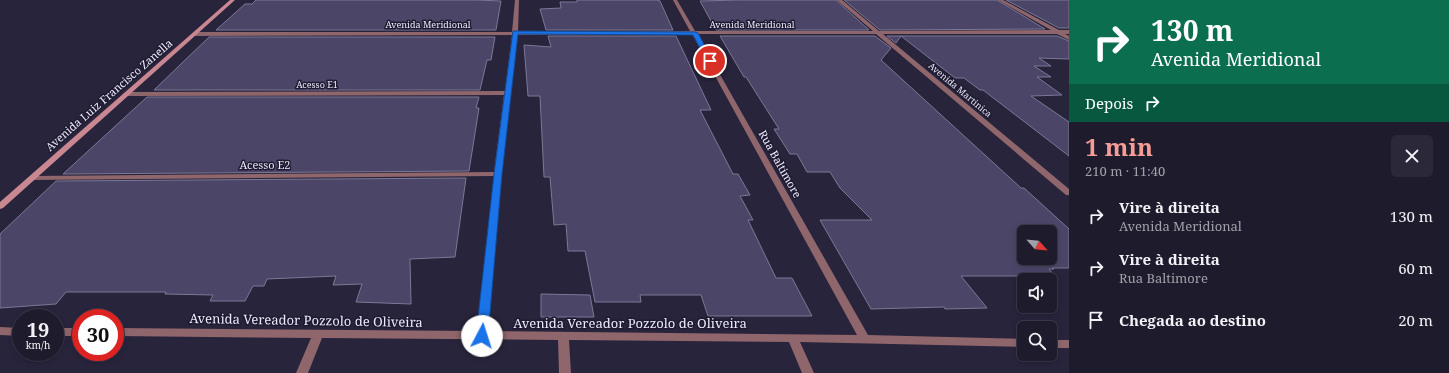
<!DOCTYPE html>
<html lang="pt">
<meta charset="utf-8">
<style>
:root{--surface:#1e1b2d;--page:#2b2839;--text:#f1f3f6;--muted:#a1a1aa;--line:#3c3949;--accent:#f59c96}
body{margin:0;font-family:"Noto Serif",serif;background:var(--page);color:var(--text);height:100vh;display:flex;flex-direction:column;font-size:15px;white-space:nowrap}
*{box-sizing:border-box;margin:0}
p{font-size:13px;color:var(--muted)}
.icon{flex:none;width:22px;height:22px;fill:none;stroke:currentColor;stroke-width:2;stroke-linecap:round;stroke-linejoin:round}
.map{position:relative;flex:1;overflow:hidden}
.details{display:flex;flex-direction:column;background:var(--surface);width:380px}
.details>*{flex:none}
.top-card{background:#0b6e4f;color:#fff;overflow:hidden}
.needle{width:26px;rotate:117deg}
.tools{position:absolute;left:1017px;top:225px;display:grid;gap:8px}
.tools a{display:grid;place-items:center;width:40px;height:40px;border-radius:6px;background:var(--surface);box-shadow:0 2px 6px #0003,0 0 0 1px var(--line);font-size:20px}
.speed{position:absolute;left:12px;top:309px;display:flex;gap:8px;font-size:20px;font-weight:700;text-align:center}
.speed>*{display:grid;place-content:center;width:52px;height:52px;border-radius:50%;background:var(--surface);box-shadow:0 2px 6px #0003,0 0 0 1px var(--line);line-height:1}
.speed small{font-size:10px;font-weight:400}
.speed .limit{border:6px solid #d22;background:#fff;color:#111}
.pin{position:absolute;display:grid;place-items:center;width:34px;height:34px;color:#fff;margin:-17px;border:2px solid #fff;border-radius:50%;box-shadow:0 1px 4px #0007}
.me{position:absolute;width:44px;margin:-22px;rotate:5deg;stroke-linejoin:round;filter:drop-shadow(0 0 3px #0008)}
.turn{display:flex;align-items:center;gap:14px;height:84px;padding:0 16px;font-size:18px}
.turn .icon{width:52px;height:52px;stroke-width:2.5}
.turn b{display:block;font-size:28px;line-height:34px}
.then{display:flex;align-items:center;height:38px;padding:0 16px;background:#0003;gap:8px;font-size:15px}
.round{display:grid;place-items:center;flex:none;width:42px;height:42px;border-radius:6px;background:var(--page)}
.summary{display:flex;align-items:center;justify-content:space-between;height:68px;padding:0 16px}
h1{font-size:24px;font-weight:700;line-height:30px;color:var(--accent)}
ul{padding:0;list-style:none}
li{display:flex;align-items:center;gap:12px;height:52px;padding:0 16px}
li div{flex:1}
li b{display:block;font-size:15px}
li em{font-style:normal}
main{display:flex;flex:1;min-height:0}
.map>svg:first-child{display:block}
.building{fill:#4b4568;stroke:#7c7895;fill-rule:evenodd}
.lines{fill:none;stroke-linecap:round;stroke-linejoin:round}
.street{fill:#8f666b;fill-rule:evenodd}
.secondary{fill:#c98891;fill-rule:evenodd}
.route{fill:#1a73e8;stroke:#114b97}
.labels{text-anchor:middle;stroke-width:3;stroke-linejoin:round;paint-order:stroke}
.far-street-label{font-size:9px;fill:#eceafb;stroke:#1f1a31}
.street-label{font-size:11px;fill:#eceafb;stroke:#1f1a31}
.near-street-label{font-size:13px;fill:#eceafb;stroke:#1f1a31}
</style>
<main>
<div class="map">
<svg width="1069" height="373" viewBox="0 0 1069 373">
<rect width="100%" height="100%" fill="#28243c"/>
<path class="building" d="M256 0H476L501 1 496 30H216L245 4H252Z
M577 0H657L660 1 673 30H546L540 9 561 8 560 2H577Z
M738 0H836L869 30H716L700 1Z
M844 0H997L1045 29 880 30Z
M1006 0H1069V28H1059Z
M548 36H676L711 110H700L733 174H738L750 195 740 196 753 220H748L776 278H792L812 316H708L701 295H640L641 302H595L585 251H568L566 224 554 225 550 177H544L540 96H528L524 45 551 47Z
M720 36H875L891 48 881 60 1021 188H1024L1069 229V268H1052L1054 269H1049L1058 280H1025L1021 276H961L987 308 945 309 944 307 871 309 820 220H872L840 188 830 172H807L797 154H790L774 129H779L746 77H744ZM1024 232H1050V258H1024Z
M887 36H1057L1069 41V59L1039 58 1051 66H1034L1051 77H1037L1062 95 1031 96 1069 122V156L983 90H980L964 78H955L901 36 896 43Z
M209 37H495L491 60H487L480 90H154Z
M147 97H479L476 108H479L469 171 63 174Z
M466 178 455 257 410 259 411 304 356 302 362 284 333 285 336 276 267 279 264 286H253L245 301H210L213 295 165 294 166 292H66L56 304 0 308V234L56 181Z
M541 294 590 295 594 317H541Z"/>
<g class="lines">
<path class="street" d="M515 0H519L518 32 690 31 673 0H677L695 31H873L837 0H842L879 31 1051 30 998 0H1003L1059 30H1069V34H1065L1069 36V40L1057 34H883L1069 189V195H1066L876 34H697L868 335 1024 339V347L800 342 814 373H802L789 342 569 340 571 373H559L558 340 322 338 308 373H296L311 338 115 336V328L477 331 494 176 32 180 28 178 32 176 494 172 504 95 126 96 123 94 126 92 505 91 512 35 195 36 192 34 195 32H512ZM692 34 857 335 488 331 502 174 517 35Z
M0 327 21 328V336L0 335Z
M55 328H81V336H55Z
M1050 340H1069V348H1050Z"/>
<path class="secondary" d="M230 0H235L3 208 0 209V202Z"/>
</g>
<path class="route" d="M513 31 695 32 698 33 713 61 708 63 693 35 518 34 502 174 488 336 487 340 482 341 478 340 476 336 494 174Z"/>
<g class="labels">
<g class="far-street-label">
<text x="428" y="28">Avenida Meridional</text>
<text x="752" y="28">Avenida Meridional</text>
<text x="317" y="88">Acesso E1</text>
<text transform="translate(960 90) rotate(40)" y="3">Avenida Martinica</text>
</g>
<g class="street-label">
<text transform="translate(109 95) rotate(-41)" y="4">Avenida Luiz Francisco Zanella</text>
<text transform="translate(780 164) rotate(61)" y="4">Rua Baltimore</text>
<text x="265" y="169">Acesso E2</text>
</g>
<g class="near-street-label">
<text transform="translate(306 320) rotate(1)" y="5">Avenida Vereador Pozzolo de Oliveira</text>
<text x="630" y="328">Avenida Vereador Pozzolo de Oliveira</text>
</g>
</g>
</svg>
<div class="tools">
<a><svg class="needle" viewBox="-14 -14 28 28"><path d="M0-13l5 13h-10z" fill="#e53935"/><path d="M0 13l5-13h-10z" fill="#a1a1aa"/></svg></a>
<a><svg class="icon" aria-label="sound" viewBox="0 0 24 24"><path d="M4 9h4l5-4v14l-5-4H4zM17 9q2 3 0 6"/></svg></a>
<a><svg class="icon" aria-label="search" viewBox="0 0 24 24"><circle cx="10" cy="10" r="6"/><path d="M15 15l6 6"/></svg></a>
</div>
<div class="speed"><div>19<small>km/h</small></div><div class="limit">30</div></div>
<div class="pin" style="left:710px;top:61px;background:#d93025"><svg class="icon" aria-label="arrive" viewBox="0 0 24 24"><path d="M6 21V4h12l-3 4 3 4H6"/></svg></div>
<svg class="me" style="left:482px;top:336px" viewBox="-20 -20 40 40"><circle r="19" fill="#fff"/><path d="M0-13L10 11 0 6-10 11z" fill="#1a73e8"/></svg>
</div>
<section class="details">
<div class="top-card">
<div class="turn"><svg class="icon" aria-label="right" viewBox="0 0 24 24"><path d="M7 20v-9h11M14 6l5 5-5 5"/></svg><div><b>130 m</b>Avenida Meridional</div></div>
<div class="then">Depois<svg class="icon" aria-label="right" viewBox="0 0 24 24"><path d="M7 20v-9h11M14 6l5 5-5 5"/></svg></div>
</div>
<div class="summary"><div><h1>1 min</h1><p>210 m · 11:40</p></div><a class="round"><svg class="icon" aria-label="close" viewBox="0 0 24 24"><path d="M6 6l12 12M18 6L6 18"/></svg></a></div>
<ul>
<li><svg class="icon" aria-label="right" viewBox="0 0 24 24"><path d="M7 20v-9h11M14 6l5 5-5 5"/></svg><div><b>Vire à direita</b><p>Avenida Meridional</p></div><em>130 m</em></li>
<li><svg class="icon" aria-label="right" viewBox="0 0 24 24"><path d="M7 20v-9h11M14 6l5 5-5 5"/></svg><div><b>Vire à direita</b><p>Rua Baltimore</p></div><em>60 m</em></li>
<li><svg class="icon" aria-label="arrive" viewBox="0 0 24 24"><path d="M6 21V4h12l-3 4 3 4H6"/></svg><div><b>Chegada ao destino</b></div><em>20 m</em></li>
</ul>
</section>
</main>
